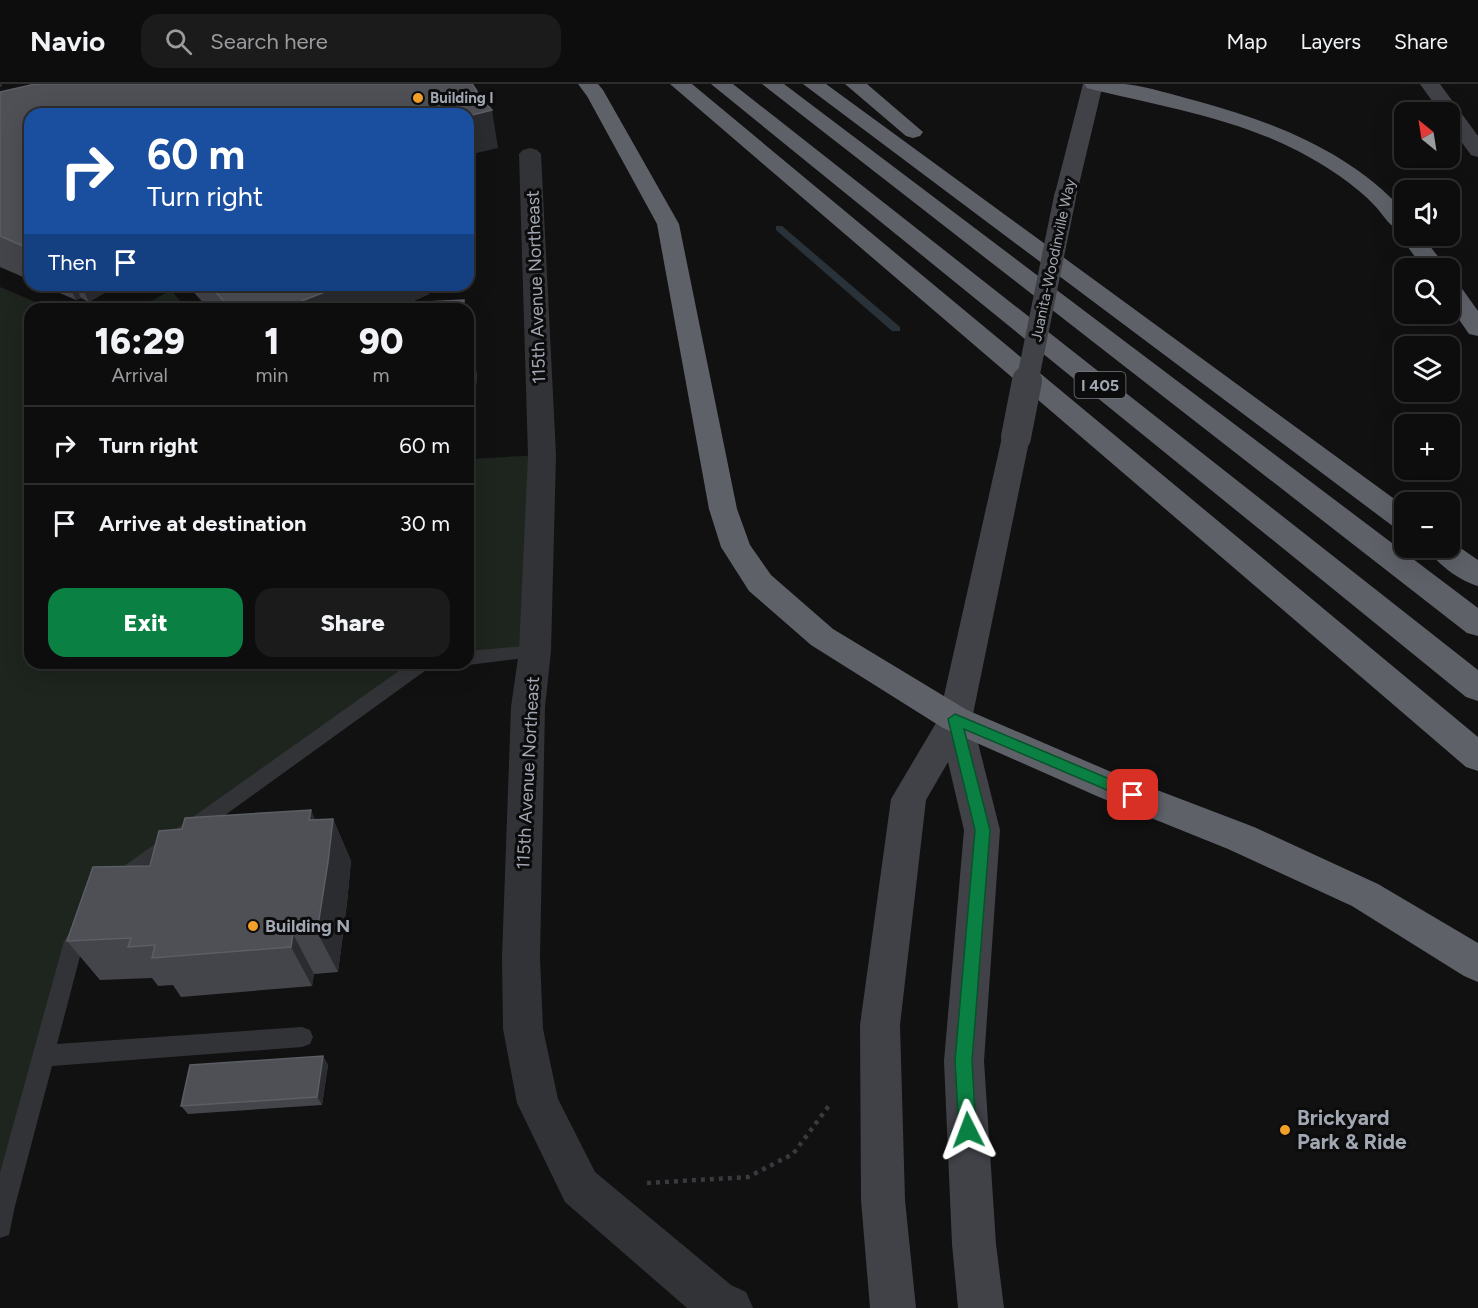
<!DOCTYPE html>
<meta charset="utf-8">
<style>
:root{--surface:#0d0d0e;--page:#1b1b1c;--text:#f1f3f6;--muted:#9a9c9e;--line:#2d2d2e;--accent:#0b8043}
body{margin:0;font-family:Figtree,sans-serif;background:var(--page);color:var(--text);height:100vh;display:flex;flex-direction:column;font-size:22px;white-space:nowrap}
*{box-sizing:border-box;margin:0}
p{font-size:20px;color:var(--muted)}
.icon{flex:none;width:33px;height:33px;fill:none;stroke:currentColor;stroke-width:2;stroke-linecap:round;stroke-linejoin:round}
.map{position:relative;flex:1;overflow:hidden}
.sheet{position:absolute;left:24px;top:219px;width:450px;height:366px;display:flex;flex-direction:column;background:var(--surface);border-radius:18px;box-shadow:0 6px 24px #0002,0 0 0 2px var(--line)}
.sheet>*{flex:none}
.hud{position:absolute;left:24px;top:24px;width:450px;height:183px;border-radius:18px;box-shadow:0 6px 24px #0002,0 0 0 2px var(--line);background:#1a4fa0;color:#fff;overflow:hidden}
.needle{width:39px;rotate:330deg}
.buttons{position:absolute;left:1394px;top:18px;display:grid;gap:12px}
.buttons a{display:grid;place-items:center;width:66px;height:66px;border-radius:12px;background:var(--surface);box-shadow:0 6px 24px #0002,0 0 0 2px var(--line);font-size:30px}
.pin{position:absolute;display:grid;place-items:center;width:51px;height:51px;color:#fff;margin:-26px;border-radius:12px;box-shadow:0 3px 9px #0006}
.me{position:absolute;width:66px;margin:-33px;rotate:357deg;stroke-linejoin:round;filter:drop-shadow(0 0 4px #0008)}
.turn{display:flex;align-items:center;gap:21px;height:126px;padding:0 24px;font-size:27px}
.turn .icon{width:78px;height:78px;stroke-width:2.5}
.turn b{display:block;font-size:42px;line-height:51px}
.then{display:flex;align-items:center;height:57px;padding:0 24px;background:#0003;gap:12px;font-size:22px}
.eta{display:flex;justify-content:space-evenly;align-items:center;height:102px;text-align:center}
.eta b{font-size:36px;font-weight:800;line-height:42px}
.button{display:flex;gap:12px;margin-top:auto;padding:12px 24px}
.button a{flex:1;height:69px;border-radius:18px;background:var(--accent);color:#fff;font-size:24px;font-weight:800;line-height:69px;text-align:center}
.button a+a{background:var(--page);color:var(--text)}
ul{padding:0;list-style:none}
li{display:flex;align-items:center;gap:18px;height:78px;padding:0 24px;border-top:2px solid var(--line)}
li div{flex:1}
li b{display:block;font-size:22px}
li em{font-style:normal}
header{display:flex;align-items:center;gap:36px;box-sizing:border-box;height:84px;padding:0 30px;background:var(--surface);border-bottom:2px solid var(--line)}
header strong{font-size:28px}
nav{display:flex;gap:33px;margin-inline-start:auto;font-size:21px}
.search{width:420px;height:54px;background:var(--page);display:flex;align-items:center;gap:15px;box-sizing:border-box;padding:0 21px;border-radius:18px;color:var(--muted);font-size:22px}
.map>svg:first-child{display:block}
.green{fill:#1d251e}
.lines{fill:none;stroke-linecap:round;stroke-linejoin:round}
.stream{fill:#293238;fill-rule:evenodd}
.path-far1{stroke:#383a3e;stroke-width:2;stroke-dasharray:2 3;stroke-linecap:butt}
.path{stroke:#383a3e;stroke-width:4.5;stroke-dasharray:4 5;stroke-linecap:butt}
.lane{fill:#323337;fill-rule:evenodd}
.street{fill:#323337;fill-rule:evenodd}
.secondary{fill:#404247;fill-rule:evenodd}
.highway{fill:#5e6168;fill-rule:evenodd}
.secondary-bridge-far1{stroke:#404247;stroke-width:22}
.secondary-bridge{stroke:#404247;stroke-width:30}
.wall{fill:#44454a}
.shaded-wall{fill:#2b2c2f}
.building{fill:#4e5055;stroke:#5b5e64;stroke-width:1.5}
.route{fill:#0b8043;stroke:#07532c;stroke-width:1.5}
.poi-dot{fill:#f3a028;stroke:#0c0c0d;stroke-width:2}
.labels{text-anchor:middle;stroke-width:6;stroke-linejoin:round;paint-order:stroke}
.far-poi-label{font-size:15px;font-weight:bold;fill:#a2a8b3;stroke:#0c0c0d;text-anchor:start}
.far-street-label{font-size:15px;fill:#a2a8b3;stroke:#0c0c0d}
.shield{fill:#0c0c0d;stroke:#757981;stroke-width:1.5}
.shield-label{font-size:16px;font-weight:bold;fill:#a2a8b3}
.street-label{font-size:18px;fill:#a2a8b3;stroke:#0c0c0d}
.poi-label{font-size:18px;font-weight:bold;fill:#a2a8b3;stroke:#0c0c0d;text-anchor:start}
.near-poi-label{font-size:21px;font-weight:bold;fill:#a2a8b3;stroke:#0c0c0d;text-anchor:start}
</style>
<header>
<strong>Navio</strong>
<div class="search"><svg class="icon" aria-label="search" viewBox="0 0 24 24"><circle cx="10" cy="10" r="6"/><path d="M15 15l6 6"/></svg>Search here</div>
<nav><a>Map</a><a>Layers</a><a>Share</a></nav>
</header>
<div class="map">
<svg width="1478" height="1224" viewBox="0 0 1478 1224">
<rect width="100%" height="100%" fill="#111112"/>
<path class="green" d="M0 203 52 225H30V579H423L255 699 74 857 0 1123Z
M171 206 187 225H137Z
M542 371 535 567 468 574V375Z"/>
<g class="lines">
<path class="stream" d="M776 142H782L900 243V247H892L776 146Z"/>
<path class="path-far1" d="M0 2 3 0"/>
<path class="path" d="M647 1099 748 1093 793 1070 831 1019"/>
<path class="lane" d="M535 561 541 562 544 567 541 572 468 581 463 579H468V567Z
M410 579H432L429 584 124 804 117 807 110 804 107 798 110 792Z
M85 833 92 836 95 842 83 861 57 960 302 943 310 946 313 953 310 960 302 963 52 982 15 1122 9 1151 0 1154V1089L64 857 78 836Z"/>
<path class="street" d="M530 64 537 66 541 70 556 371 551 567 545 623 540 873 543 945 558 1015 595 1088 731 1201 746 1208 753 1224H687L565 1118 517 1019 503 945 502 873 511 623 519 567 528 371 519 70 523 66Z"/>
<path class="secondary" d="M1083 0H1103L1076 113 1073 118 1065 120 1057 118 1054 113Z
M1420 0H1440L1478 52V73L1471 71 1449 41V28H1440Z
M1016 344 1026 347 1030 353 972 635 1000 746 984 977 996 1160 1004 1224H958L952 1160 944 977 964 746 948 678 926 716 900 941 905 1116 916 1224H870L861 1116 860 941 891 715 939 634 1002 353 1006 347Z"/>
<path class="highway" d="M578 0H598L603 6 679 140 737 425 750 461 771 491 833 545 967 626 1123 693 1254 743 1378 800 1478 859V898L1464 892 1352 822 1228 765 1099 713 943 644 811 561 749 507 721 463 709 425 657 140 587 12Z
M670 0H692L1478 653V687L1466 683Z
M711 0H733L1478 586V617L1466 613Z
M762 0H784L1478 524V552L1467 549Z
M803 0H826L1404 422V446L1394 443Z
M845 0H867L923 48 920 52 913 54 906 52Z
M1084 0C1098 0 1112 0 1125 0 1149 3 1174 11 1197 17 1274 38 1349 67 1404 127V152H1422L1447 184H1423L1400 152 1403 147C1391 145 1384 132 1376 123 1355 100 1326 82 1298 67 1232 33 1159 22 1087 4Z
M1449 197 1458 199 1478 227V252L1469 250 1449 221Z
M1449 456 1478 476V502C1460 497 1437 480 1427 464H1449Z"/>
<path class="secondary-bridge-far1" d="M1027 299 1065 113"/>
<path class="secondary-bridge" d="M1016 353 1027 297"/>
</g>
<path class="wall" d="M35 0H474V3L477 7 498 64 468 30H30V196L0 183V8Z
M41 201H122L117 204 114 203 89 218 81 214 76 216Z
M187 201H427L429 210 409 219 464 216 466 225H209Z
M468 236 472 256 471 261 477 291 472 346 468 347Z
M333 735 351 777 347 819 338 888 314 890 312 902 181 913 173 901 158 902 152 894 100 896 67 857 150 782 182 745Z
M323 972 328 981 322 1021 188 1030 181 1022Z"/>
<path class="shaded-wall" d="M471 0H474L478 29 475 7H477L481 29 492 26 498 64 468 71V32Z
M439 21 441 30H400Z
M69 201H75L81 214 76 216Z
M81 201H113L114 203 89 218Z
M343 201H427L429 210 393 225H281Z
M468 236 472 256 471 261 477 291 472 346 468 324Z
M311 726 329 767 333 735 351 777 347 819 338 888 317 848 309 736Z
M293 850 314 890 312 902 291 863Z
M323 972 328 981 322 1021 317 1013Z"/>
<path class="building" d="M35 0H472L477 7H475L492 26 468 32V30H442L439 21 400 30H30V165L0 152V8Z
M209 201H343L281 225H231Z
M464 216 463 225H285Z
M311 726 309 736 333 735 328 778 317 848 293 850 291 863 152 874 155 861 128 863 131 854 67 857 93 783 150 782 159 747 182 745 185 734Z
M323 972 317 1013 181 1022 190 981Z"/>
<path class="route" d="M955 630 1138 707 1140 711 1138 715H1128L964 645 990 746 972 977 976 1046 974 1052 968 1054 961 1052 959 1046 955 977 975 746 948 635Z"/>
<g class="poi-dot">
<circle cx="418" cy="14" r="6"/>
<circle cx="253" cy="842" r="6"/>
<circle cx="1285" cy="1046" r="6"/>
</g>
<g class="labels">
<g class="far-poi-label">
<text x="430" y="19">Building I</text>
</g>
<g class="far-street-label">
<text transform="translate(1053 176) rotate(-78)" y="5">Juanita-Woodinville Way</text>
</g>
<rect class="shield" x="1074.5" y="288" width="51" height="26" rx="4.5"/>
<g class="shield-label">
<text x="1100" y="307">I 405</text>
</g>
<g class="street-label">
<text transform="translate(536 203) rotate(-92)" y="6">115th Avenue Northeast</text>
<text transform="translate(528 689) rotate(-87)" y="6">115th Avenue Northeast</text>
</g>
<g class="poi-label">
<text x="265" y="848">Building N</text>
</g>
<g class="near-poi-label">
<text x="1297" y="1041">Brickyard<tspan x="1297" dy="24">Park &amp; Ride</tspan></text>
</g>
</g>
</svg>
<div class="buttons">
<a><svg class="needle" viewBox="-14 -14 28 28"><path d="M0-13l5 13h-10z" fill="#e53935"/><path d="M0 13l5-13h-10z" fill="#9a9c9e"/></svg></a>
<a><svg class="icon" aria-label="sound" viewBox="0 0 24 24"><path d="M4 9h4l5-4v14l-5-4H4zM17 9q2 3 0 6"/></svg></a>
<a><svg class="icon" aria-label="search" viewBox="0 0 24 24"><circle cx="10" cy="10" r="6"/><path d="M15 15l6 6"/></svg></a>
<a><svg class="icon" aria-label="layers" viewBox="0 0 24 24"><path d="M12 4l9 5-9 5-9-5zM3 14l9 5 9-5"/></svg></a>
<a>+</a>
<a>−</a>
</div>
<div class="pin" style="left:1133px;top:711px;background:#d93025"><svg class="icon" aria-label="arrive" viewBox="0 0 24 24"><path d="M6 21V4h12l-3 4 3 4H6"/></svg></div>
<svg class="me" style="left:968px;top:1046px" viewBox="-20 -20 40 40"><path d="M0-17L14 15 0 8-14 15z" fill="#0b8043" stroke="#fff" stroke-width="4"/></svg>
<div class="hud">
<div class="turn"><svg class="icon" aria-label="right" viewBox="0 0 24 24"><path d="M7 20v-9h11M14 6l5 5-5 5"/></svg><div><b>60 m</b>Turn right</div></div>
<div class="then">Then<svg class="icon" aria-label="arrive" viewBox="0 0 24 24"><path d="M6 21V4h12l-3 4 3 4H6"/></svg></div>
</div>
<section class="sheet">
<div class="eta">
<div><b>16:29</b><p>Arrival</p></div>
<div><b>1</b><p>min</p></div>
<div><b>90</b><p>m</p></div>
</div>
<ul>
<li><svg class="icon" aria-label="right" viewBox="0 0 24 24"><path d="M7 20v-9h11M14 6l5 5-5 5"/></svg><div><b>Turn right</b></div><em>60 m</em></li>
<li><svg class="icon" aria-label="arrive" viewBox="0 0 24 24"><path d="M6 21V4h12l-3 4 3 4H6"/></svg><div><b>Arrive at destination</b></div><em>30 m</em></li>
</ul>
<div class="button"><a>Exit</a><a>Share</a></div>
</section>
</div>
